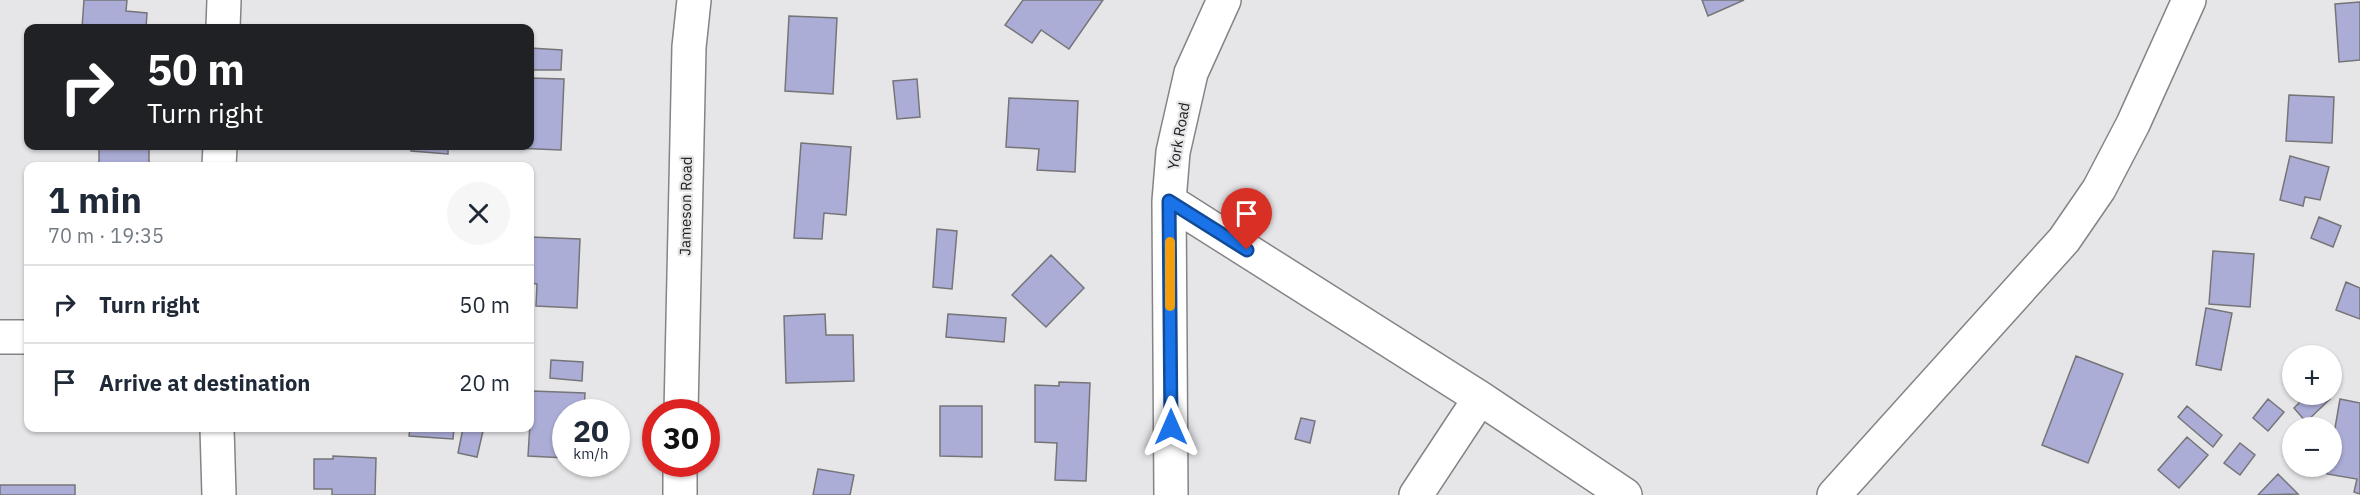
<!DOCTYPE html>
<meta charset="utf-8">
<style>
:root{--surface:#fff;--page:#f6f6f7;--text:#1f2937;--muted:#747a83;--line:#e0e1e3}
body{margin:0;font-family:"IBM Plex Sans",sans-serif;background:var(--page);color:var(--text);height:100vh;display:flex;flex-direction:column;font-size:22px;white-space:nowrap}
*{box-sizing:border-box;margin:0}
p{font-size:20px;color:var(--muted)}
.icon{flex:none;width:33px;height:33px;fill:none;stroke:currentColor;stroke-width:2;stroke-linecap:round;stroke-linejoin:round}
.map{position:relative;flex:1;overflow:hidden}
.panel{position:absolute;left:24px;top:162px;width:510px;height:270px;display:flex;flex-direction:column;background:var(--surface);border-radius:12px;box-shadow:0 2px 4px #0004}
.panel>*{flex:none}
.top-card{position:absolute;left:24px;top:24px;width:510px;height:126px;border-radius:12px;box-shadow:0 2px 4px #0004;background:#202124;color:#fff;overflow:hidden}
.fabs{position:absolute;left:2282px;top:345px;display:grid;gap:12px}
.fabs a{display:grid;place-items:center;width:60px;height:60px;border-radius:50%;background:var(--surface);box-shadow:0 2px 4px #0004;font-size:30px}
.speed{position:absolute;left:552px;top:399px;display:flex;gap:12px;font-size:30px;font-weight:700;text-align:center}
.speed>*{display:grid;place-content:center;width:78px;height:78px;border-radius:50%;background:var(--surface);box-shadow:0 2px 4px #0004;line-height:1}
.speed small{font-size:15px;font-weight:400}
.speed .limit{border:9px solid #d22;background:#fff;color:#111}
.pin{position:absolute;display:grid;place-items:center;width:51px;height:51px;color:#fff;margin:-62px -26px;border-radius:50% 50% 50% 0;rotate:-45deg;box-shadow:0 0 6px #0007}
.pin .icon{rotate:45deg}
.me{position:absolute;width:66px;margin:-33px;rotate:0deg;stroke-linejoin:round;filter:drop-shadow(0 0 4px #0008)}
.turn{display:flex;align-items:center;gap:21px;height:126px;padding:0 24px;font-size:27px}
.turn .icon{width:78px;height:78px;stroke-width:2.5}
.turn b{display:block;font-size:42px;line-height:51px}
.round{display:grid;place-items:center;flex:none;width:63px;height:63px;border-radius:32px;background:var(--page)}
.summary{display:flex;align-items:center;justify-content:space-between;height:102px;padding:0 24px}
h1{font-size:36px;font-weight:700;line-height:45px}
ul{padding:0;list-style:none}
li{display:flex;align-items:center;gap:18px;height:78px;padding:0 24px;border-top:2px solid var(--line)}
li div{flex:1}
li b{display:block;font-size:22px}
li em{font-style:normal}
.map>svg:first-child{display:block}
.building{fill:#acadd7;stroke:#757578;stroke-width:1.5}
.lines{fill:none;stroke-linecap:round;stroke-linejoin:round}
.street-casing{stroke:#848386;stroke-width:36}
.street{stroke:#fff;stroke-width:33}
.route-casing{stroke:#114b97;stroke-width:15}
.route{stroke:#1a73e8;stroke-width:10}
.slow{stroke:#f59e0b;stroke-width:10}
.labels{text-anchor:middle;stroke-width:4.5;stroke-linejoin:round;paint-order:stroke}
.street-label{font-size:15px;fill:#212021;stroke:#e6e5e8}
</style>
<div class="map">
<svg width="2360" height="495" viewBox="0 0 2360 495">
<rect width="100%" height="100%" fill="#e6e5e8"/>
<path class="building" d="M84 0H127L126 11 147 13 146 28H82Z
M1023 0H1103L1069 49 1041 30 1032 43 1005 25Z
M1702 0H1744L1708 16Z
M2360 2V60L2339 62 2335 4Z
M789 16 837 18 833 94 785 91Z
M530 48 562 50 561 70H530Z
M530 78 564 79 561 150 513 148V146H530Z
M917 79 920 117 897 119 893 81Z
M2289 95 2334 97 2332 143 2286 141Z
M1009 98 1078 101 1075 172 1037 170 1039 149 1006 147Z
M801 143 851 147 846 215 824 213 822 239 794 238Z
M99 146H149V166H99Z
M411 146H448V154L411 151Z
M2290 156 2329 167 2320 200 2305 197 2303 206 2280 200Z
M2319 217 2341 226 2333 247 2311 238Z
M937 229 957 231 952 289 933 287Z
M530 237 580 239 577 308 536 306 537 284 530 283Z
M2213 251 2254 254 2250 307 2209 304Z
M1051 255 1084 288 1046 327 1012 295Z
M2346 282 2360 288V319L2336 310Z
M2206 308 2232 313 2221 370 2196 365Z
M825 314 826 335H853L854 381 786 383 784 316Z
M948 314 1006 318 1004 342 946 337Z
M2076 356 2123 374 2088 463 2042 445Z
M551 360 583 362 582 381 550 378Z
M1059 382 1090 383 1086 481 1055 480 1057 443 1035 442V385L1059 386Z
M532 391 585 393 584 412H566V458L528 456Z
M2308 394H2325L2330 399 2306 422 2294 408Z
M2268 399 2284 412 2268 431 2253 418Z
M2340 399 2360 403V494L2354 492 2357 479 2327 474 2328 466H2331V451Z
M940 406H982V457L940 456Z
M2187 406 2222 435 2213 447 2178 417Z
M1301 418 1315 421 1310 443 1295 439Z
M410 428H454L453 439 409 436Z
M463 428 483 431 477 457 458 453Z
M2187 437 2208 455 2179 488 2158 470Z
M2240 443 2255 455 2240 475 2224 463Z
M333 456 376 458 375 495H332V489H314V459H333Z
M818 469 854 475 850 495H813Z
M2278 474 2298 494 2258 495Z
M0 485H75V495H0Z"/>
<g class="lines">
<g class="street-casing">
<path id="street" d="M223 28 224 0
M219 166 220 146
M1169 201 1480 398 1416 495
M0 337H28
M1480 398 1625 495
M681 412 689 47 694 0
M217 428 219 495
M680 495V464
M1171 495 1169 201 1173 152 1191 73 1224 0
M1834 495 2064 240 2099 189 2133 124 2189 0"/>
</g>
<use href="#street" class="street"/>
</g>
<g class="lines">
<g class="route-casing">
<path id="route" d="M1171 427 1169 201 1247 250"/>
</g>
<use href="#route" class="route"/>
<path class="slow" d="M1170 242V306"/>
</g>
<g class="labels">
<g class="street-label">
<text transform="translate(1179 136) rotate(-80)" y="5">York Road</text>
<text transform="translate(686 206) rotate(-89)" y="5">Jameson Road</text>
</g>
</g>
</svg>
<div class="fabs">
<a>+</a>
<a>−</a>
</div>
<div class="speed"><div>20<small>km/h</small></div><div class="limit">30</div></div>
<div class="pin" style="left:1247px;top:250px;background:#d93025"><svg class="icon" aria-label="arrive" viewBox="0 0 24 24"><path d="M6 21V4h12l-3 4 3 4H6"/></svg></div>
<svg class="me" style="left:1171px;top:427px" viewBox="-20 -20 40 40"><path d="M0-17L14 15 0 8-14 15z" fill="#1a73e8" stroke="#fff" stroke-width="4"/></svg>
<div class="top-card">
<div class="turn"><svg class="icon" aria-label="right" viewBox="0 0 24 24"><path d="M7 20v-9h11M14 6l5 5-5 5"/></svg><div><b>50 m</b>Turn right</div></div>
</div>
<section class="panel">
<div class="summary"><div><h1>1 min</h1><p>70 m · 19:35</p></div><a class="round"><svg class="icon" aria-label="close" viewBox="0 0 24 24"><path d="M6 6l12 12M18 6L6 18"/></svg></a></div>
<ul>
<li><svg class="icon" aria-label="right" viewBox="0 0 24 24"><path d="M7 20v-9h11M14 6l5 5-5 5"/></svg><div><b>Turn right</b></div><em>50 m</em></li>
<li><svg class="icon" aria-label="arrive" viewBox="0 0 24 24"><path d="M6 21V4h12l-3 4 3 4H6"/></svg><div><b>Arrive at destination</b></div><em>20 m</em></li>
</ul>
</section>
</div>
